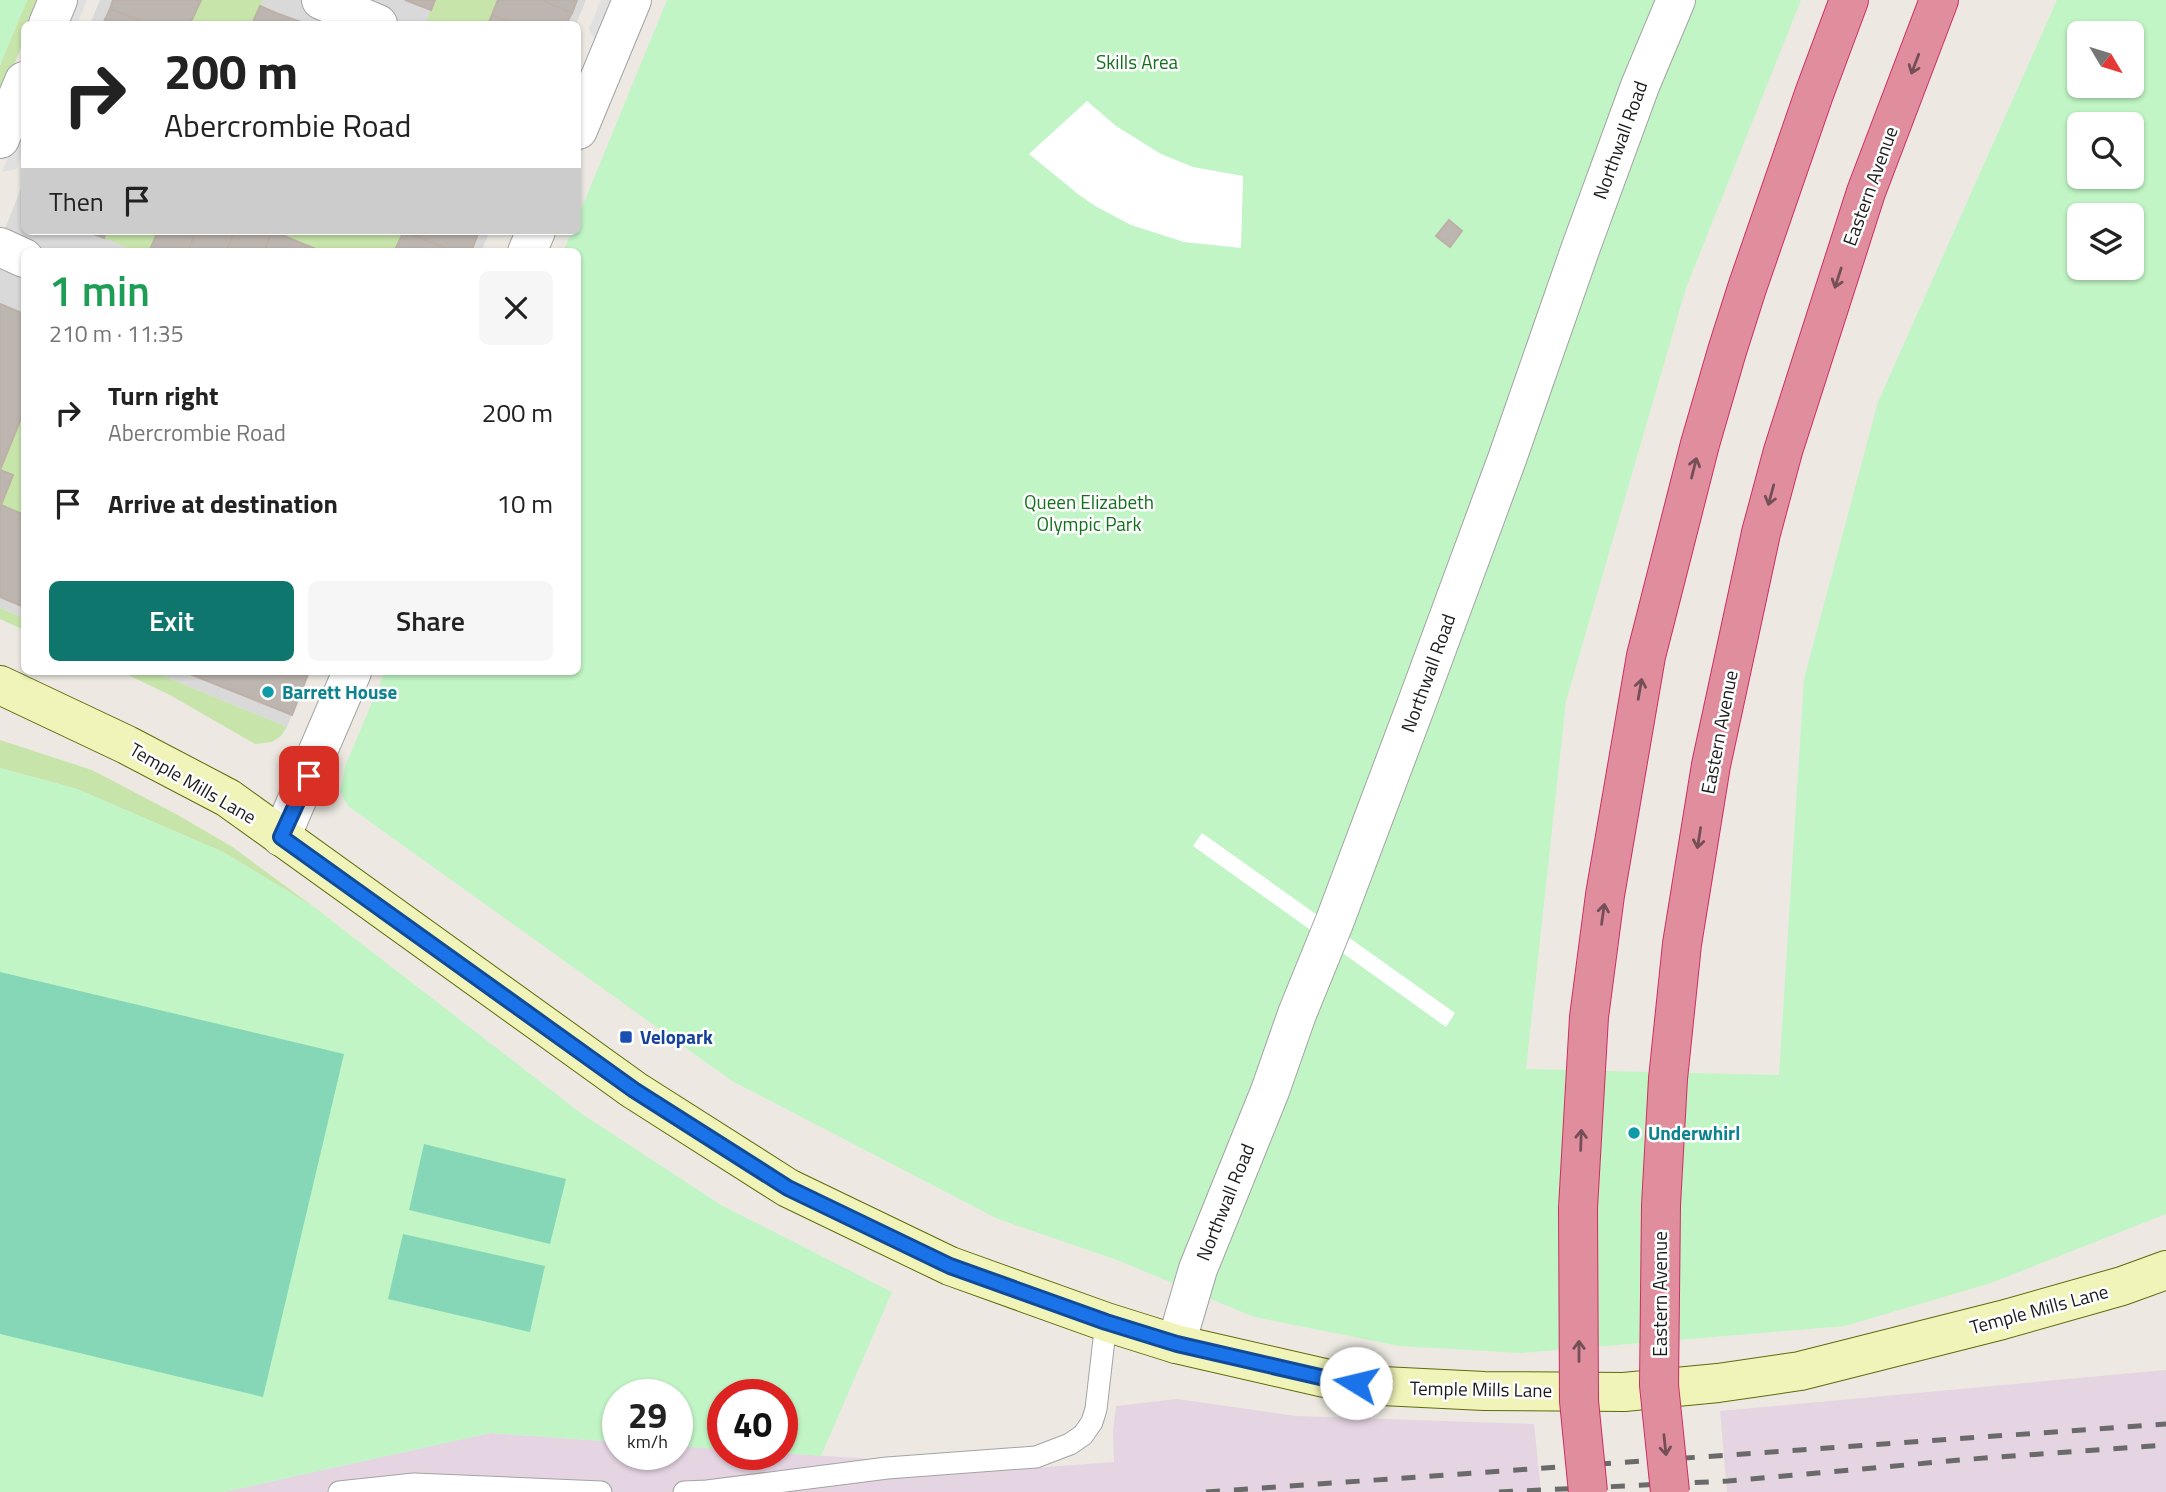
<!DOCTYPE html>
<meta charset="utf-8">
<style>
:root{--surface:#fff;--page:#f6f6f6;--text:#222;--muted:#767676;--accent:#0f766e}
body{margin:0;font-family:"Titillium Web",sans-serif;background:var(--page);color:var(--text);height:100vh;display:flex;flex-direction:column;font-size:26px;white-space:nowrap}
*{box-sizing:border-box;margin:0}
p{font-size:23px;color:var(--muted)}
.icon{flex:none;width:38px;height:38px;fill:none;stroke:currentColor;stroke-width:2;stroke-linecap:round;stroke-linejoin:round}
.map{position:relative;flex:1;overflow:hidden}
.sheet{position:absolute;left:21px;top:248px;width:560px;height:427px;display:flex;flex-direction:column;background:var(--surface);border-radius:10px;box-shadow:0 2px 5px #0004}
.sheet>*{flex:none}
.banner{position:absolute;left:21px;top:21px;width:560px;height:214px;border-radius:10px;box-shadow:0 2px 5px #0004;background:#fff;color:var(--text);overflow:hidden}
.needle{width:46px;rotate:128deg}
.tools{position:absolute;left:2067px;top:21px;display:grid;gap:14px}
.tools a{display:grid;place-items:center;width:77px;height:77px;border-radius:10px;background:var(--surface);box-shadow:0 2px 5px #0004;font-size:35px}
.speed{position:absolute;left:602px;top:1379px;display:flex;gap:14px;font-size:35px;font-weight:700;text-align:center}
.speed>*{display:grid;place-content:center;width:91px;height:91px;border-radius:50%;background:var(--surface);box-shadow:0 2px 5px #0004;line-height:1}
.speed small{font-size:18px;font-weight:400}
.speed .limit{border:10px solid #d22;background:#fff;color:#111}
.pin{position:absolute;display:grid;place-items:center;width:60px;height:60px;color:#fff;margin:-30px;border-radius:14px;box-shadow:0 4px 10px #0006}
.me{position:absolute;width:77px;margin:-38px;rotate:279deg;stroke-linejoin:round;filter:drop-shadow(0 0 5px #0008)}
.turn{display:flex;align-items:center;gap:24px;height:147px;padding:0 28px;font-size:32px}
.turn .icon{width:91px;height:91px;stroke-width:2.5}
.turn b{display:block;font-size:49px;line-height:60px}
.then{display:flex;align-items:center;height:66px;padding:0 28px;background:#0003;gap:14px;font-size:26px}
.round{display:grid;place-items:center;flex:none;width:74px;height:74px;border-radius:10px;background:var(--page)}
.head{display:flex;align-items:center;justify-content:space-between;height:119px;padding:0 28px}
h1{font-size:42px;font-weight:600;line-height:52px;color:#1e9e55}
.action{display:flex;gap:14px;margin-top:auto;padding:14px 28px}
.action a{flex:1;height:80px;border-radius:10px;background:var(--accent);color:#fff;font-size:28px;font-weight:600;line-height:80px;text-align:center}
.action a+a{background:var(--page);color:var(--text)}
ul{padding:0;list-style:none}
li{display:flex;align-items:center;gap:21px;height:91px;padding:0 28px}
li div{flex:1}
li b{display:block;font-size:26px}
li em{font-style:normal}
.map>svg:first-child{display:block}
.residential{fill:#dad9d9}
.industrial{fill:#e5d4e2}
.grass{fill:#c7e4ab}
.park{fill:#c1f5c5;fill-rule:evenodd}
.pitch{fill:#85d7b7}
.parking{fill:#e0e0e0}
.pier{fill:#fff}
.building{fill:#bdb5af;stroke:#bdb0a6;stroke-width:2}
.lines{fill:none;stroke-linecap:round;stroke-linejoin:round}
.lane-casing{stroke:#a3a3a3;stroke-width:23}
.street-casing{stroke:#a3a3a3;stroke-width:40}
.secondary-casing{stroke:#606a0c;stroke-width:40}
.highway-casing{stroke:#cb2f64;stroke-width:40}
.lane{stroke:#fff;stroke-width:21}
.street{stroke:#fff;stroke-width:38}
.secondary{stroke:#f1f4b8;stroke-width:38}
.highway{stroke:#e08e9d;stroke-width:38}
.rail{stroke:#6a6a6a;stroke-width:5;stroke-dasharray:14 14;stroke-linecap:butt}
.highway-bridge-casing{stroke:#cb2f64;stroke-width:40;stroke-linecap:butt}
.highway-bridge{stroke:#e08e9d;stroke-width:38}
.oneway{stroke:#744f56}
.route-casing{stroke:#114b97;stroke-width:18}
.route{stroke:#1a73e8;stroke-width:12}
.culture-dot{fill:#0f9aa8;stroke:#fff;stroke-width:2.5}
.transit-dot{fill:#1a4fb4;stroke:#fff;stroke-width:2.5}
.labels{text-anchor:middle;stroke-width:5;stroke-linejoin:round;paint-order:stroke}
.park-label{font-size:19px;fill:#12711b;stroke:#fff}
.street-label{font-size:19px;fill:#1c1c1c;stroke:#fff}
.culture-label{font-size:19px;font-weight:bold;fill:#0d838f;stroke:#fff;text-anchor:start}
.transit-label{font-size:19px;font-weight:bold;fill:#164399;stroke:#fff;text-anchor:start}
</style>
<div class="map">
<svg width="2166" height="1492" viewBox="0 0 2166 1492">
<rect width="100%" height="100%" fill="#ede9e2"/>
<path class="residential" d="M100 0H586L576 24H90Z
M24 181V231H490L481 252H24V618L0 608V241Z
M154 672H309L287 727Z"/>
<path class="industrial" d="M2166 1370V1492H1727L1720 1411Z
M1177 1399 1296 1416 1534 1424 1541 1492H224L490 1433 618 1442V1454H677V1446L723 1449V1454L782 1453 1019 1469 1114 1462 1113 1431 1116 1406Z"/>
<path class="grass" d="M27 0H41L31 24H24V40L0 100V65Z
M201 0H263L252 24H190Z
M435 0H498L488 24H432L426 22Z
M106 231H158L149 252H138L104 238Z
M272 231H404L394 252H323Z
M24 411V515L1 505 13 475 0 470Z
M0 608 24 618V630L0 619Z
M122 672H154L287 727 281 736 272 742 255 744 170 695Z
M0 740 92 770 176 814 231 846 314 907 223 852 77 789 0 768Z"/>
<path class="park" d="M0 0H27L0 65Z
M667 0H1801L1686 288 1566 701 1526 1069 1779 1075 1804 679 1878 402 2057 0H2166V1214L1991 1283 1845 1326 1521 1353 1399 1346 1254 1317 1117 1260 998 1219 732 1081 348 806 340 791 346 764 385 672H578V252H563L572 231H578V217ZM2079 33H2132V86H2079ZM2079 124H2132V177H2079ZM2079 215H2132V268H2079Z
M0 768 77 789 223 852 314 907 582 1114 721 1205 892 1292 821 1456 782 1453V1395H723V1449L677 1446V1395H618V1442L490 1433 224 1492H0Z"/>
<path class="pitch" d="M0 972 344 1054 263 1397 0 1334Z
M424 1144 566 1179 550 1244 409 1210Z
M403 1234 545 1266 530 1332 388 1299Z"/>
<path class="parking" d="M74 0H87L77 24H64Z
M601 0H614L596 42 589 29Z
M24 120V149L16 169 2 172Z"/>
<path class="pier" d="M1087 101 1116 126 1161 154 1193 167 1243 176 1241 248 1184 242 1131 225 1095 206 1078 194 1029 154Z
M1202 833 1455 1013 1446 1027 1193 846Z"/>
<path class="building" d="M113 0H201L190 24H149L110 9Z
M405 0H435L431 10Z
M498 0H542L572 13 566 24H515L492 15Z
M542 0H577L572 13Z
M260 6 276 13 306 24H252Z
M110 9 149 24H103Z
M492 15 515 24H488Z
M1449 220 1462 231 1450 247 1436 236Z
M86 231H106L104 238Z
M158 231H196L188 252H149Z
M196 231H235L226 252H188Z
M235 231H272L264 252H226Z
M272 231 306 245 303 252H264Z
M404 231H479L471 252H455Z
M404 231 455 252H394Z
M306 245 323 252H303Z
M0 304 24 314V411L0 470Z
M0 470 13 475 1 505 24 515V607L0 597Z
M185 672H309L292 715Z"/>
<g class="lines">
<g class="lane-casing">
<path id="lane" d="M339 1492 414 1484 601 1492
M684 1492 707 1491 887 1468 1036 1457 1070 1444 1083 1435 1092 1422 1096 1409 1106 1322"/>
</g>
<g class="street-casing">
<path id="street" d="M321 0 378 24
M48 24 58 0
M578 130 632 0
M0 139 24 81
M0 247 24 258
M527 252 536 231
M281 837 352 672
M1176 1344 1198 1269 1270 1091 1297 1014 1334 923 1415 708 1507 459 1581 247 1640 86 1676 0"/>
</g>
<g class="secondary-casing">
<path id="secondary" d="M0 685 127 745 228 798 634 1090 788 1188 950 1266 1106 1322 1176 1344 1329 1379 1382 1386 1484 1391 1624 1392 1718 1383 1800 1371 2002 1320 2122 1286 2166 1270"/>
</g>
<g class="highway-casing">
<path id="highway" d="M1661 1205 1668 1079 1682 944 1711 765 1761 533 1783 451 1866 192 1939 0
M1578 1208 1589 1017 1605 895 1646 656 1700 444 1727 351 1747 288 1814 94 1849 0"/>
</g>
<use href="#lane" class="lane"/>
<use href="#street" class="street"/>
<use href="#secondary" class="secondary"/>
<use href="#highway" class="highway"/>
<path class="rail" d="M1206 1492 2166 1424
M1499 1492 1728 1481 1972 1459 2166 1445"/>
<g class="highway-bridge-casing">
<path id="highway-bridge" d="M1661 1205 1659 1385 1670 1492
M1578 1208 1579 1401 1588 1492"/>
</g>
<use href="#highway-bridge" class="highway-bridge"/>
</g>
<defs><path id="oneway-shaft" d="M-6 0H5M1.5-3L5.5 0L1.5 3" fill="none" stroke-width="1.6" stroke-linecap="round" stroke-linejoin="round" transform="scale(1.75)"/></defs>
<g class="oneway">
<use href="#oneway-shaft" transform="translate(1915 64) rotate(111)"/>
<use href="#oneway-shaft" transform="translate(1838 278) rotate(108)"/>
<use href="#oneway-shaft" transform="translate(1694 468) rotate(-76)"/>
<use href="#oneway-shaft" transform="translate(1771 495) rotate(105)"/>
<use href="#oneway-shaft" transform="translate(1640 689) rotate(-80)"/>
<use href="#oneway-shaft" transform="translate(1699 838) rotate(99)"/>
<use href="#oneway-shaft" transform="translate(1603 914) rotate(-82)"/>
<use href="#oneway-shaft" transform="translate(1581 1140) rotate(-88)"/>
<use href="#oneway-shaft" transform="translate(1579 1351) rotate(-90)"/>
<use href="#oneway-shaft" transform="translate(1665 1445) rotate(84)"/>
</g>
<g class="lines">
<g class="route-casing">
<path id="route" d="M309 776 281 837 634 1090 788 1188 950 1266 1106 1322 1177 1344 1329 1379 1356 1383"/>
</g>
<use href="#route" class="route"/>
</g>
<g class="culture-dot">
<circle cx="268" cy="692" r="7"/>
<circle cx="1634" cy="1133" r="7"/>
</g>
<rect class="transit-dot" x="619" y="1030" width="14" height="14" rx="3.5"/>
<g class="labels">
<g class="park-label">
<text x="1137" y="69">Skills Area</text>
<text x="1089" y="509">Queen Elizabeth<tspan x="1089" dy="22">Olympic Park</tspan></text>
</g>
<g class="street-label">
<text transform="translate(1620 140) rotate(-70)" y="7">Northwall Road</text>
<text transform="translate(1870 186) rotate(-70)" y="7">Eastern Avenue</text>
<text transform="translate(1428 673) rotate(-70)" y="7">Northwall Road</text>
<text transform="translate(1719 732) rotate(-79)" y="7">Eastern Avenue</text>
<text transform="translate(193 783) rotate(30)" y="7">Temple Mills Lane</text>
<text transform="translate(1225 1202) rotate(-68)" y="7">Northwall Road</text>
<text transform="translate(1660 1294) rotate(-90)" y="7">Eastern Avenue</text>
<text transform="translate(2039 1309) rotate(-15)" y="7">Temple Mills Lane</text>
<text transform="translate(1481 1389) rotate(1)" y="7">Temple Mills Lane</text>
</g>
<g class="culture-label">
<text x="282" y="699">Barrett House</text>
<text x="1648" y="1140">Underwhirl</text>
</g>
<g class="transit-label">
<text x="640" y="1044">Velopark</text>
</g>
</g>
</svg>
<div class="tools">
<a><svg class="needle" viewBox="-14 -14 28 28"><path d="M0-13l5 13h-10z" fill="#e53935"/><path d="M0 13l5-13h-10z" fill="#767676"/></svg></a>
<a><svg class="icon" aria-label="search" viewBox="0 0 24 24"><circle cx="10" cy="10" r="6"/><path d="M15 15l6 6"/></svg></a>
<a><svg class="icon" aria-label="layers" viewBox="0 0 24 24"><path d="M12 4l9 5-9 5-9-5zM3 14l9 5 9-5"/></svg></a>
</div>
<div class="speed"><div>29<small>km/h</small></div><div class="limit">40</div></div>
<div class="pin" style="left:309px;top:776px;background:#d93025"><svg class="icon" aria-label="arrive" viewBox="0 0 24 24"><path d="M6 21V4h12l-3 4 3 4H6"/></svg></div>
<svg class="me" style="left:1356px;top:1383px" viewBox="-20 -20 40 40"><circle r="19" fill="#fff"/><path d="M0-13L10 11 0 6-10 11z" fill="#1a73e8"/></svg>
<div class="banner">
<div class="turn"><svg class="icon" aria-label="right" viewBox="0 0 24 24"><path d="M7 20v-9h11M14 6l5 5-5 5"/></svg><div><b>200 m</b>Abercrombie Road</div></div>
<div class="then">Then<svg class="icon" aria-label="arrive" viewBox="0 0 24 24"><path d="M6 21V4h12l-3 4 3 4H6"/></svg></div>
</div>
<section class="sheet">
<div class="head"><div><h1>1 min</h1><p>210 m · 11:35</p></div><a class="round"><svg class="icon" aria-label="close" viewBox="0 0 24 24"><path d="M6 6l12 12M18 6L6 18"/></svg></a></div>
<ul>
<li><svg class="icon" aria-label="right" viewBox="0 0 24 24"><path d="M7 20v-9h11M14 6l5 5-5 5"/></svg><div><b>Turn right</b><p>Abercrombie Road</p></div><em>200 m</em></li>
<li><svg class="icon" aria-label="arrive" viewBox="0 0 24 24"><path d="M6 21V4h12l-3 4 3 4H6"/></svg><div><b>Arrive at destination</b></div><em>10 m</em></li>
</ul>
<div class="action"><a>Exit</a><a>Share</a></div>
</section>
</div>
